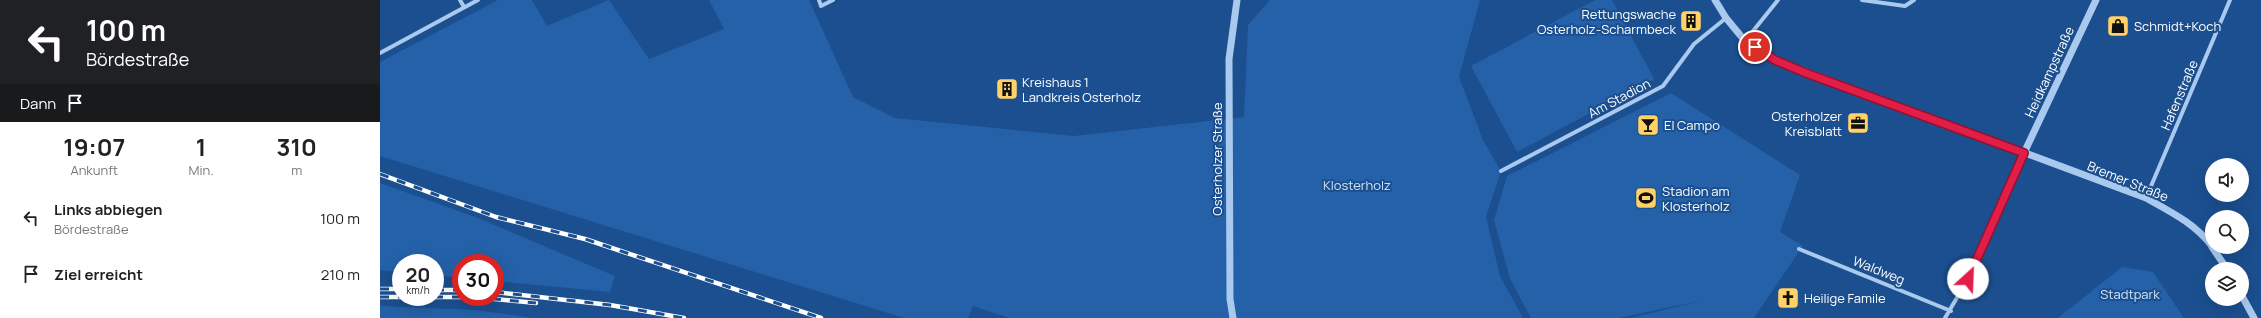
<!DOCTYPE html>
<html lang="de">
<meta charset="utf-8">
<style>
:root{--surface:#fff;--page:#f6f6f6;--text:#222;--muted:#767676}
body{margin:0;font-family:Manrope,sans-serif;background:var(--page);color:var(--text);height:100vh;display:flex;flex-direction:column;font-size:15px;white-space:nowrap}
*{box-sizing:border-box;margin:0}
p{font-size:13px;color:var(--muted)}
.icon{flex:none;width:22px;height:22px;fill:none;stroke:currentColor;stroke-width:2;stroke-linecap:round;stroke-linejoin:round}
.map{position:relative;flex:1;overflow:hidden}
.panel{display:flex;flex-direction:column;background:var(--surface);width:380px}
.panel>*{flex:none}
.hud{background:#202124;color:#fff;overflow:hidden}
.tools{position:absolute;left:1825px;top:158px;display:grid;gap:8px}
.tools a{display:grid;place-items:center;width:44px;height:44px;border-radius:50%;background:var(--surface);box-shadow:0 4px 16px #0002;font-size:20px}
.speed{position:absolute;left:12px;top:254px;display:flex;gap:8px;font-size:20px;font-weight:700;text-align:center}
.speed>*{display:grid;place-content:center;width:52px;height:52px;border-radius:50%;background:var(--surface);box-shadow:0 4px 16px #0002;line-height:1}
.speed small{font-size:10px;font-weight:400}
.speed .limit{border:6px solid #d22;background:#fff;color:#111}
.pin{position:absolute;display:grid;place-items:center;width:34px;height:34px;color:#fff;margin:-17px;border:2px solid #fff;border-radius:50%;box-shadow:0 1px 4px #0007}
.me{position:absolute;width:44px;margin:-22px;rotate:25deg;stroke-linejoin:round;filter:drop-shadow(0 0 3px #0008)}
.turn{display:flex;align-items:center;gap:14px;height:84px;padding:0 20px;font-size:18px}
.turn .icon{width:52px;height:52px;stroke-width:2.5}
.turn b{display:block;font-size:28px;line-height:34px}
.then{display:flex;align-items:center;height:38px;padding:0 20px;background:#0003;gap:8px;font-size:15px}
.eta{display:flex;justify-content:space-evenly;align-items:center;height:68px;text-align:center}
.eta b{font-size:24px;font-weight:700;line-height:28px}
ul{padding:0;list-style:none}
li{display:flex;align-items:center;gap:12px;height:56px;padding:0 20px}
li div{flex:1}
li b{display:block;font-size:15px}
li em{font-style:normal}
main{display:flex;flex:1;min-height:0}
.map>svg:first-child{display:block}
.green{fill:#2461a8}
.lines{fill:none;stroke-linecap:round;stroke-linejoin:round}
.minor{stroke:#a9c9ee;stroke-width:4}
.tertiary{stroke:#a9c9ee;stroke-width:7}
.rail-casing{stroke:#fff;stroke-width:4.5}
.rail{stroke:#1b4f8f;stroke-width:3;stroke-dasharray:9;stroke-linecap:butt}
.route-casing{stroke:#92132f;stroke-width:10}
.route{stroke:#e11d48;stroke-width:7}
.labels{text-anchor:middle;stroke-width:4;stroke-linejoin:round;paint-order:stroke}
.poi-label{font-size:13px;fill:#fff;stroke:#1b4f8f;text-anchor:start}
.street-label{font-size:13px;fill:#fff;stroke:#1b4f8f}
.park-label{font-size:13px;fill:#cfe3fa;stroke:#1b4f8f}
</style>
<main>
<section class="panel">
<div class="hud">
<div class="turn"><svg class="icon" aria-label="left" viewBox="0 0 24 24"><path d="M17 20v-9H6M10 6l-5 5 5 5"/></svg><div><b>100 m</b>Bördestraße</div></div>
<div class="then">Dann<svg class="icon" aria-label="arrive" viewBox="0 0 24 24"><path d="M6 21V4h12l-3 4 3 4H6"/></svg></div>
</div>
<div class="eta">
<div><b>19:07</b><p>Ankunft</p></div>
<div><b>1</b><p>Min.</p></div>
<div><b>310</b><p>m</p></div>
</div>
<ul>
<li><svg class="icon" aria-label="left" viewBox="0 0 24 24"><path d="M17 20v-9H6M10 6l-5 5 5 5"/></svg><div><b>Links abbiegen</b><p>Bördestraße</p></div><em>100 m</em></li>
<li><svg class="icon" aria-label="arrive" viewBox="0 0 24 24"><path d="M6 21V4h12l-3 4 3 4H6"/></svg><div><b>Ziel erreicht</b></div><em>210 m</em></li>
</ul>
</section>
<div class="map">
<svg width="1881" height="318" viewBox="0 0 1881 318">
<rect width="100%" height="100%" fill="#1b4f8f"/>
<path class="green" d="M118 0H152L167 26 229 0 269 59 344 29 329 0H429L473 97 515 118 694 136 864 117 868 25 890 0H1100L1079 77 1103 140 1121 171 1106 217 1120 276 1143 318H629L593 306 588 318H524L0 156V62Z
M1215 0H1232L1274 79 1137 152 1091 66Z
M1291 93 1420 175 1400 232 1423 246 1374 318H1251L1324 300 1239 318H1151L1130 279 1114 220 1127 176Z
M0 183 98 218 235 276 230 292 115 281V263H81V278L55 275V263H21V272L0 270Z
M1742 267 1773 272 1804 318H1678Z
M0 306 95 310 153 318H0Z"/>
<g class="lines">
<path class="minor" d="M80 0 84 7
M439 0 441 6 453 0
M1482 0 1525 6 1534 0
M1365 41 1398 0
M0 53 98 0
M1121 171 1283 86 1314 44 1346 18
M1766 198 1850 0
M1419 249 1571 311
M1565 318 1588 279 1644 153"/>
<path class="tertiary" d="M1335 0 1346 18 1365 41 1395 60 1766 198C1791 212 1814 223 1832 246
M1644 153 1716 0
M1832 247 1847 269
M1862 296 1874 318
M853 318 850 299 849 59 857 0"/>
<g class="rail-casing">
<path id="rail" d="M0 174 116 217 205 239 441 318
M0 289H21
M55 290H81
M115 292 230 305 304 318
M0 297H81
M94 297 156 303"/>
</g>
<use href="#rail" class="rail"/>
</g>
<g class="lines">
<g class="route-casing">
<path id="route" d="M1375 47 1395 60 1426 73 1644 153 1588 279"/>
</g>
<use href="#route" class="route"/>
</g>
<defs>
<g id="building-square" transform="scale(1.15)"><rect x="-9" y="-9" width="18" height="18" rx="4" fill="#ffd166" stroke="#1b4f8f"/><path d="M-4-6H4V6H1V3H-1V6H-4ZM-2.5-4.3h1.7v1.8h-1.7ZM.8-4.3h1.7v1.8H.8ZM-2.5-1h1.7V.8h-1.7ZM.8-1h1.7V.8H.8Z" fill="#111"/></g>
<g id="shop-square" transform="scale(1.15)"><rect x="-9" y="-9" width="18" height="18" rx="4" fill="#ffd166" stroke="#1b4f8f"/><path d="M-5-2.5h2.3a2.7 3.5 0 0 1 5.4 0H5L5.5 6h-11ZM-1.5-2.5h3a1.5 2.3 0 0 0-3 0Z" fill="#111"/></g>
<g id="office-square" transform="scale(1.15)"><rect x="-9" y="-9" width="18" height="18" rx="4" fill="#ffd166" stroke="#1b4f8f"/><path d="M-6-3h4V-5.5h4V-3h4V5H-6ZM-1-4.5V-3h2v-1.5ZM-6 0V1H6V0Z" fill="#111"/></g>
<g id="bar-square" transform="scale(1.15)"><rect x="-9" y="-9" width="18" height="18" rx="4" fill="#ffd166" stroke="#1b4f8f"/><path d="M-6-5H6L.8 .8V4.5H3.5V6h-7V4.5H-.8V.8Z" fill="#111"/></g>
<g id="stadium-square" transform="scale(1.15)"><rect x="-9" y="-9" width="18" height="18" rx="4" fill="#ffd166" stroke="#1b4f8f"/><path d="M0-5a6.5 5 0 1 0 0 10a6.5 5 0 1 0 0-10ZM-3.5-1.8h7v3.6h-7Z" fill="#111"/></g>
<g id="church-square" transform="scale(1.15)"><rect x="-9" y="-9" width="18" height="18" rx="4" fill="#ffd166" stroke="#1b4f8f"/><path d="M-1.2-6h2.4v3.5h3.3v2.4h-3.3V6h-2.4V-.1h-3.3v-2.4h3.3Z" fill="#111"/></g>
</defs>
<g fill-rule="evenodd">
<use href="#building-square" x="1311" y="21"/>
<use href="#shop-square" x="1738" y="26"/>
<use href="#building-square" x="627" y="89"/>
<use href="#office-square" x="1478" y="123"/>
<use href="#bar-square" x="1268" y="125"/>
<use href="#stadium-square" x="1266" y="198"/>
<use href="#church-square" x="1408" y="298"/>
</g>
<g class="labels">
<g class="poi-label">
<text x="1296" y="19" text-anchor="end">Rettungswache<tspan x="1296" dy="15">Osterholz-Scharmbeck</tspan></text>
<text x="1754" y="31">Schmidt+Koch</text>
<text x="642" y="87">Kreishaus 1<tspan x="642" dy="15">Landkreis Osterholz</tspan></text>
<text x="1462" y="121" text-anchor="end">Osterholzer<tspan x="1462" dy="15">Kreisblatt</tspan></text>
<text x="1284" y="130">El Campo</text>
<text x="1282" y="196">Stadion am<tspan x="1282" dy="15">Klosterholz</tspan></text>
<text x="1424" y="303">Heilige Famile</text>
</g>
<g class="street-label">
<text transform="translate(1669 72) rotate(-65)" y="5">Heidkampstraße</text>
<text transform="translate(1799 95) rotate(-67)" y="5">Hafenstraße</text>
<text transform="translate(1239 98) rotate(-28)" y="5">Am Stadion</text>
<text transform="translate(837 159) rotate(-90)" y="5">Osterholzer Straße</text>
<text transform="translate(1748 181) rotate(22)" y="5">Bremer Straße</text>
<text transform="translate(1499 270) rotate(22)" y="5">Waldweg</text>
</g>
<g class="park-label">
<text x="977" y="190">Klosterholz</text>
<text x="1750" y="299">Stadtpark</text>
</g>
</g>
</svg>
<div class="tools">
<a><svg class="icon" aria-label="sound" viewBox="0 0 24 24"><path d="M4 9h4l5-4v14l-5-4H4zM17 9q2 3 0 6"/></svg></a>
<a><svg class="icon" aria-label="search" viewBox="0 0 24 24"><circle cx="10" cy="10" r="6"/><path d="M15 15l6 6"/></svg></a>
<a><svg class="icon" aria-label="layers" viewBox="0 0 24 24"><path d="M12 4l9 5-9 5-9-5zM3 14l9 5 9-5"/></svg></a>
</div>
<div class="speed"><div>20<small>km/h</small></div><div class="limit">30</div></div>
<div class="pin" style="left:1375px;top:47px;background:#d93025"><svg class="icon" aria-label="arrive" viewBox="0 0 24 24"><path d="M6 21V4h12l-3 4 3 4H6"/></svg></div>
<svg class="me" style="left:1588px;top:279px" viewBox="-20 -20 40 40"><circle r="19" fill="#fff"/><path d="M0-13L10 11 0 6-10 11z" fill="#e11d48"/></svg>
</div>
</main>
